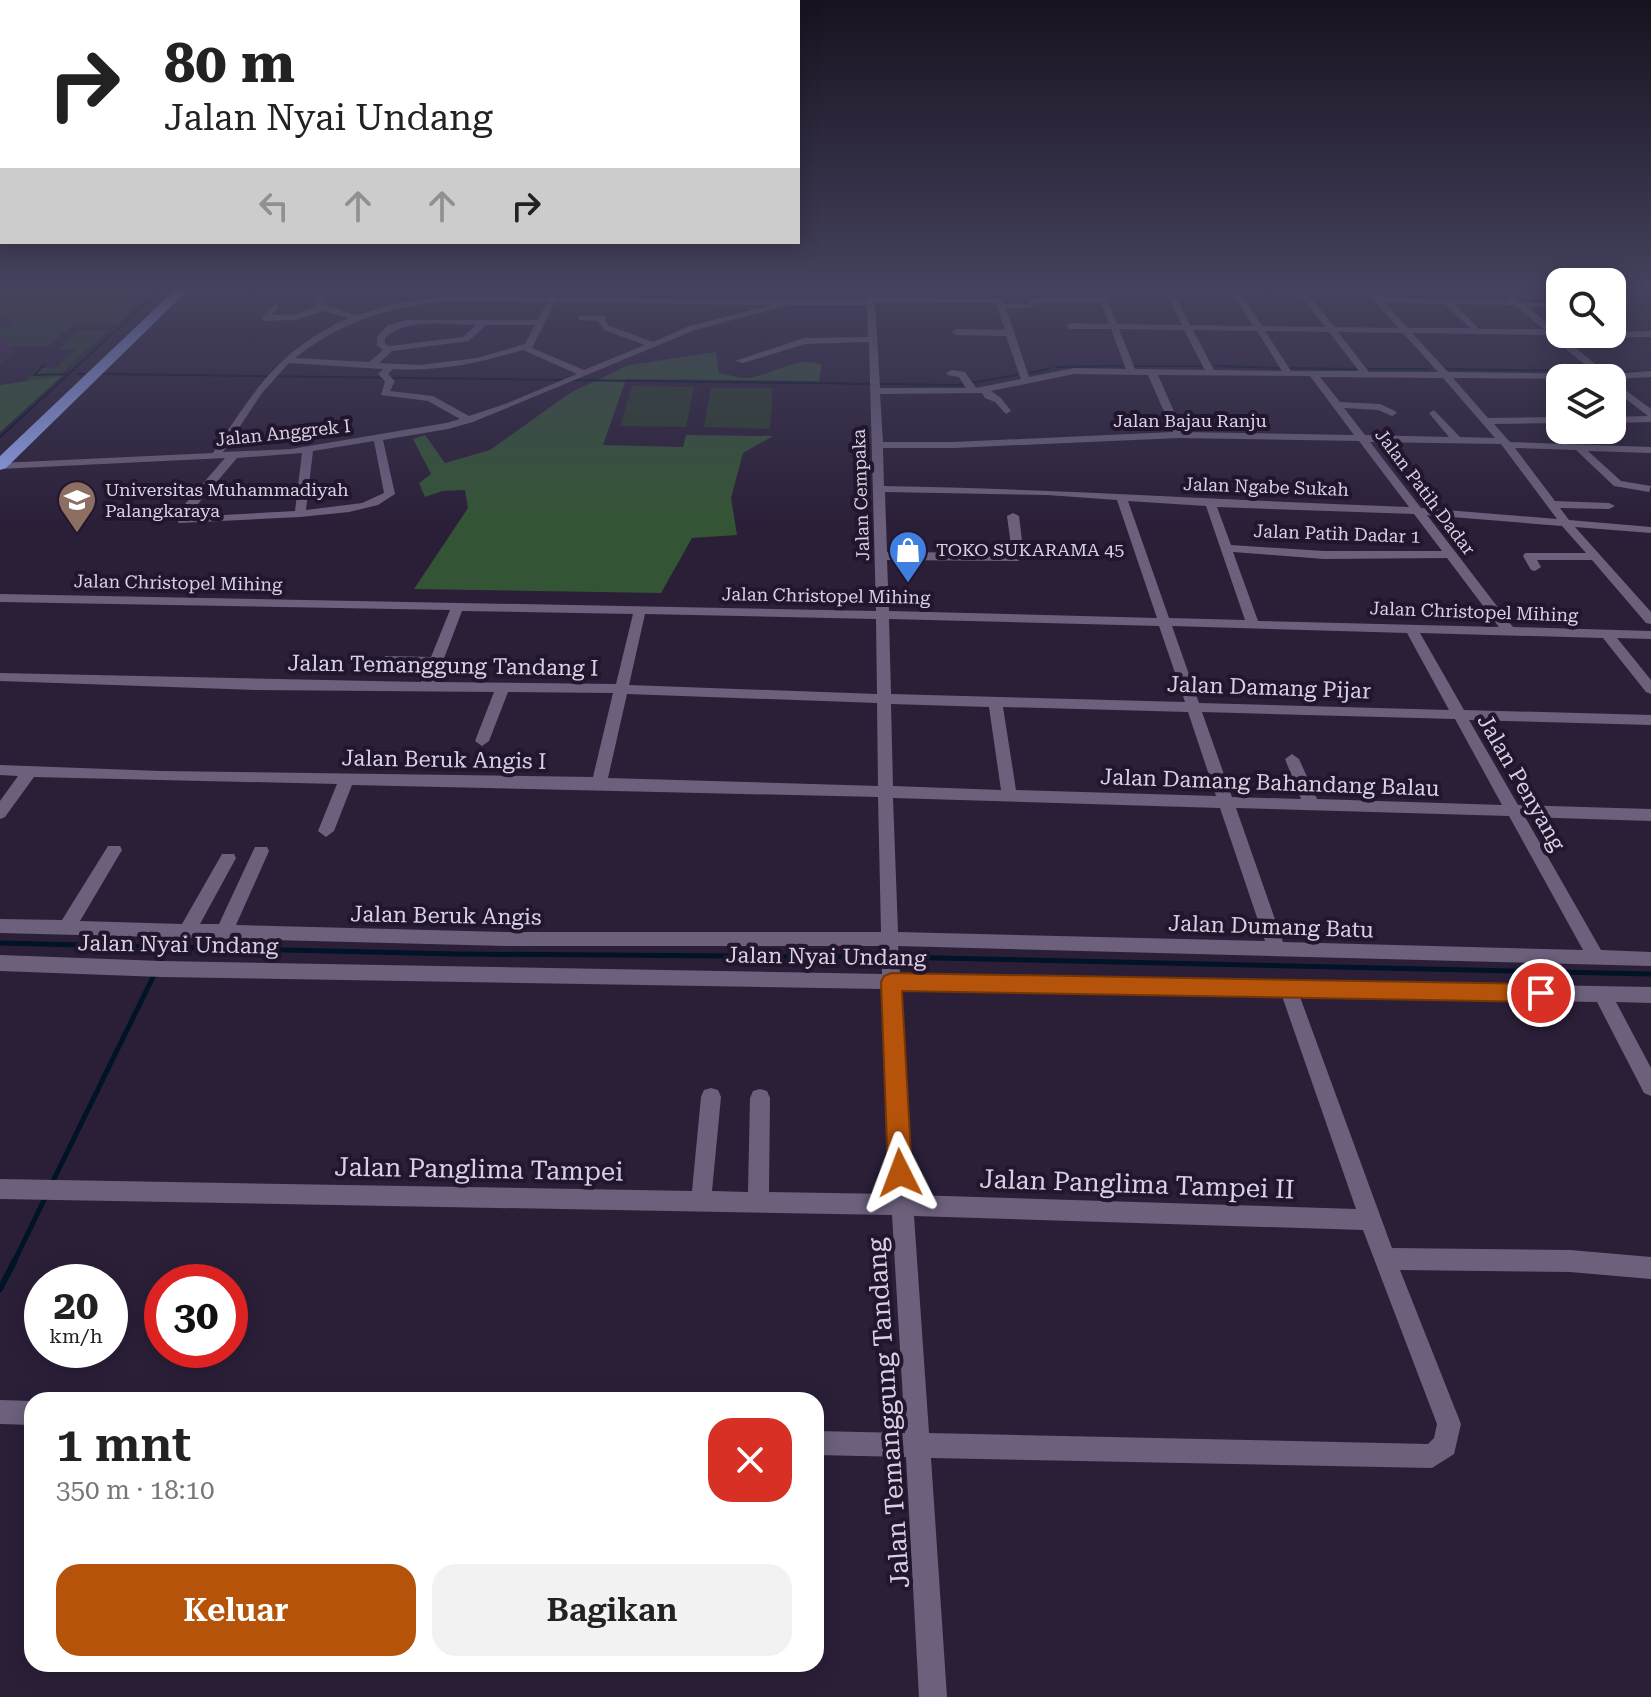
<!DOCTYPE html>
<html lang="id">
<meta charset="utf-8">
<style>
:root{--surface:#fff;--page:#f2f2f2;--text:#222;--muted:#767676;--accent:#b45309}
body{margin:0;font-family:"Roboto Serif",serif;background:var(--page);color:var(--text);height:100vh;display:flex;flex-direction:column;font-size:30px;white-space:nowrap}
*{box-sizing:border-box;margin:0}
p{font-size:26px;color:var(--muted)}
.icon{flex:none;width:44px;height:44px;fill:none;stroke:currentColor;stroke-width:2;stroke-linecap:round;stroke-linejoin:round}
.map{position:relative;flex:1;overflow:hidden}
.sheet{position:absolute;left:24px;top:1392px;width:800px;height:280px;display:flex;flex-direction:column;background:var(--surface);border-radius:24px;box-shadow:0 4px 20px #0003}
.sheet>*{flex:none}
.guide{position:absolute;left:0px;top:0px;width:800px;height:244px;box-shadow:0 4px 20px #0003;background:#fff;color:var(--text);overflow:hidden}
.tools{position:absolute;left:1546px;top:268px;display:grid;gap:16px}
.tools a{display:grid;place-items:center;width:80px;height:80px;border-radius:16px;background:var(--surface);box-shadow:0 4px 20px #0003;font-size:40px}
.speed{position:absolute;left:24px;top:1264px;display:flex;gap:16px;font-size:40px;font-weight:700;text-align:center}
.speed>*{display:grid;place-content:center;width:104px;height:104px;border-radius:50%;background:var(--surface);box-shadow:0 4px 20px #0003;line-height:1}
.speed small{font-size:20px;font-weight:400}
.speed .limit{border:12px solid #d22;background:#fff;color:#111}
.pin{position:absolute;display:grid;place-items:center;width:68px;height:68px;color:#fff;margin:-34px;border:4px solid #fff;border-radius:50%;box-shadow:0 2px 8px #0007}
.me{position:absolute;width:88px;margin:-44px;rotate:357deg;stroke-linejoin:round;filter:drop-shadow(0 0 6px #0008)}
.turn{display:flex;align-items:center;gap:28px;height:168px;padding:0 32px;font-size:36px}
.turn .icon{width:104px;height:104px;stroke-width:2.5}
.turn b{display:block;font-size:56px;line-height:68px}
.lanes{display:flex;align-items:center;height:76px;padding:0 32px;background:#0003;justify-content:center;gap:40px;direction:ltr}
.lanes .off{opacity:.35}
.round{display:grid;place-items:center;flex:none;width:84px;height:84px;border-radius:24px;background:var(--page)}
.summary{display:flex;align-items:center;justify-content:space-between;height:136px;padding:0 32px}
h1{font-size:48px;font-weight:600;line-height:60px}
.action{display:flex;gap:16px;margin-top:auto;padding:16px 32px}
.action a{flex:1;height:92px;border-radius:24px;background:var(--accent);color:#fff;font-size:32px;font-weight:600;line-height:92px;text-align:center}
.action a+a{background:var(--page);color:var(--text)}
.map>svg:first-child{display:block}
.green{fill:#2a3e2a}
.forest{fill:#345535}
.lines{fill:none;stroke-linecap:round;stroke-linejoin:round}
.stream-far2{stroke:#001327;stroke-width:2}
.stream-far1{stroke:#001327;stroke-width:5}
.stream{stroke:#001327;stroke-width:6}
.minor{fill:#6d607d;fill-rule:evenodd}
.highway{fill:#95a8f2;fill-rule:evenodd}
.shaded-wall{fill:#3b2949}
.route{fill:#b45309;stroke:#753606;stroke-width:2}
.labels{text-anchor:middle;stroke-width:8;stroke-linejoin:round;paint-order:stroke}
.far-street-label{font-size:18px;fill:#d8d1e2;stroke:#21162e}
.far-poi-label{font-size:18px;fill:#d8d1e2;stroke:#21162e;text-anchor:start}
.street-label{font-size:22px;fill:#d8d1e2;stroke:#21162e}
.near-street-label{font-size:26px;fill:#d8d1e2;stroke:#21162e}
</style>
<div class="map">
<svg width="1651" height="1697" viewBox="0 0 1651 1697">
<rect width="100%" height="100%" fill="#2b1f38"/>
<path class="green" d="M0 288H152L118 324H73L49 346H0V328L15 322 0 318Z
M79 330H108L55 380 25 381 38 368H56L76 349H59Z
M632 386 694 387 686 427 620 426Z
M711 388H773L770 429 704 427Z"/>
<path class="forest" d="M716 352 719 373C728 374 737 378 746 378 770 377 797 354 822 365L819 381 626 379 603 445 683 447 686 435 773 436 743 453 731 498 737 535 692 538 661 593 414 589 468 508 465 490 442 491 425 497 419 483 431 474 413 439 425 435 445 463 490 450 570 393 629 365Z
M62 376 0 432V385Z"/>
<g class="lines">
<path class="stream-far2" d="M44 365 34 375 68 374
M1134 366H1201
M1215 366 1279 368
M1056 367 1122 366
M1288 368 1356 369
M1369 369H1430
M1443 369 1590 371
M1602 372H1640
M1030 373 1049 369
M78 374H84
M99 374 958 385 1017 375
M0 437 162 288"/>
<path class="stream-far1" d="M0 943 455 954 885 957
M894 957 1651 974
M159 964 167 947
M52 1183 154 975
M14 1262 45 1198"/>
<path class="stream" d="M0 1289 15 1260"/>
<path class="minor" d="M321 288H329L323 301 325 305 356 315 398 303 446 297 549 298 554 288H562L557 298 867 300 866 288H874L875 298 999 299 1004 304H1027L1033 298H1099L1095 288H1103L1117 324 1182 325 1163 288H1171L1190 325 1253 326 1229 288H1237L1262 326 1325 327 1295 288H1304L1334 327 1398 328 1364 288H1373L1381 298 1510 300 1496 288H1505L1522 303H1560V307H1528L1560 334 1651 331V337L1564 338 1607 374 1651 371V377L1612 379 1453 378 1488 418 1560 417V423L1494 424 1510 442 1651 447V453L1588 451 1621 481 1651 486 1649 492 1614 486 1576 450 1515 448 1555 501 1609 503 1615 506 1609 509 1560 508 1569 520 1651 527V533L1575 527 1651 612V624L1646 623 1592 560H1537L1541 567 1535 571 1531 570 1523 556 1525 553H1586L1562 526 1427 515 1513 627 1651 631V639L1617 638 1651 680V694L1646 692 1603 638 1420 633 1464 710 1651 715V725L1469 720 1518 805 1651 809V821L1525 817 1601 950 1651 952V966L898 946 900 974 1651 987V1003L1616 1002 1651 1068V1096L1644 1093 1597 1002 1300 997 1392 1248 1570 1250 1651 1257V1279L1570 1272 1400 1270 1461 1424 1454 1454 1432 1468 931 1458 947 1697H919L906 1457 816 1455V1431L905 1433 892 1215 0 1199V1179L692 1191 701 1097 704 1090 711 1088 718 1090 721 1097 712 1191 748 1192 750 1098 753 1091 760 1089 767 1091 770 1098 769 1192 891 1194 882 989 162 977 0 971V955L162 961 882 974 881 946H506L0 933V919L62 920 108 846H120L122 850 80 921 182 924 222 854H234L236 858 200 924H219L253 851 255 847H267L269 851 236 925 506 932H881L878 797 352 785 334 831 326 837 318 831 337 784 34 777 5 817 0 819V801L18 776 0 775V765L161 771 593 777 613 693 508 692 489 741 482 746 475 741 494 692 257 690 0 681V673L421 682 428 666 386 664 379 660 386 656 431 657 450 610 0 602V594L876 611 869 342 805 344 743 363 735 361 804 338 868 337 867 305H790L695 330 473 422 448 429 383 440 395 494 378 505 349 512 300 517 179 523 175 517 179 511 225 458 0 469V463L213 453C255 390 276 352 348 318L324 311 296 320 265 321 261 318 275 304 279 306 272 315 295 314 317 307 315 301ZM446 301 547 302 538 320H407L388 325 377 337V345L383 350 369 362 295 358C340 322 390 307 446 301ZM555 302 772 305 689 326 653 342 610 326 606 323 605 316H579V320L598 321 604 330 645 345 584 370 532 348ZM875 303H996L1005 330 956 329 952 332 956 335 1006 336 1021 379 976 388 965 372 951 370 946 373 948 375 959 377 966 388H880ZM1036 303H1101L1109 324 1070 323 1066 326 1070 329H1111L1126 369 1074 368 1029 377 1006 308H1030ZM1385 303 1445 304 1470 328H1408ZM1455 304 1515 305 1543 329H1479ZM476 325 463 337 390 346 385 344V338C406 317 449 325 476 325ZM486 325H535L525 344 477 358 420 365 379 363 392 351 469 341ZM1119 329 1184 330 1205 370 1135 369ZM1193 330 1257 331 1282 371 1214 370ZM1265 331 1329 332 1359 371H1291ZM1338 332 1403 333 1438 372H1369ZM1412 333 1549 335 1596 374 1448 372ZM523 350 577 374 505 404 469 416 433 396 390 391 395 381 388 374 393 369C438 372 480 363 523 350ZM289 363 383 369 378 374 385 381 381 395 428 401 460 419 446 423 291 449 223 452 262 393ZM1074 374 1148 375 1173 432 953 442H883L880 394 982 393 985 398 995 402 1006 414 1011 411 1001 398 991 391ZM1158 375 1310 376 1354 435 1183 432ZM1320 377 1443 378 1495 438 1460 437 1434 410 1429 413 1449 437 1365 435 1344 408 1378 410 1392 416 1397 413 1395 411 1380 404 1340 402ZM1179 438 1359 441 1409 507C1234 501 1060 489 884 486L883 448H953ZM374 441 384 493 362 503 306 510 313 451ZM1370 442 1501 444 1557 519 1421 508ZM302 453 295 511 187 517 237 458ZM885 492 1047 495 1117 500 1157 618 889 611 887 560 1018 561 1024 557 1019 516 1013 513 1007 516 1012 553 887 552ZM1128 501 1206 506 1245 620 1169 618ZM1217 507 1414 514 1442 551H1324L1231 545ZM1233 552 1324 559 1447 558 1499 627 1258 621ZM462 611 633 614 616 684 435 682ZM645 614 876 619 877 694 629 685ZM889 619 1159 626 1185 702 891 694ZM1172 626 1407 633 1449 710 1199 703ZM627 694 877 703 878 786 608 778ZM891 704 989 707 1001 790 893 786ZM1003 707 1188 712 1216 796 1016 790ZM1202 712 1455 719 1502 805 1317 799 1299 759 1292 754 1285 759 1301 799 1232 797ZM893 798 1220 808 1265 941 898 932ZM1236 808 1509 816 1583 950 1283 942ZM900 990 1282 996 1356 1209 912 1195ZM914 1216 1363 1230 1437 1424 1434 1438 1428 1444 929 1433Z
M1612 380 1651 409V422L1612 423V417L1648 416 1612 388Z
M0 1400 32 1401V1425L0 1424Z"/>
<path class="highway" d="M177 288H190L6 468 0 470V456Z"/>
</g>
<path class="shaded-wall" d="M4 336 15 352 0 364V340Z"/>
<linearGradient id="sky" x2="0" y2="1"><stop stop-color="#18111f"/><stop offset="0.55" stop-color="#44425e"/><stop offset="1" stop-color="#44425e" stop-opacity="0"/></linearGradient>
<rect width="1651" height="526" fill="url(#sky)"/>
<path class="route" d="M891 973 1541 984 1549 987 1552 993 1549 1000 1541 1002 902 991 912 1173 908 1181 900 1185 892 1181 888 1173 881 982 884 976Z"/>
<defs>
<g id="university-pin" transform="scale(2)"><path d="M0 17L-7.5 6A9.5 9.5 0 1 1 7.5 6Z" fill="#8d6e63" stroke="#21162e"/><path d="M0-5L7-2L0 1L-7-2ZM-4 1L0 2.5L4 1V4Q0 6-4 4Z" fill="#fff"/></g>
<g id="shop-pin" transform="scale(2)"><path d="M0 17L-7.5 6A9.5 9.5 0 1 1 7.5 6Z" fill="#3f7fe0" stroke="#21162e"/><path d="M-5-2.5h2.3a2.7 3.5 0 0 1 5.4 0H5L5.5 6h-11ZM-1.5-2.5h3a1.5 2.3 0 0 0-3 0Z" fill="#fff"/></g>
</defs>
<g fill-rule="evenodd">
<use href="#university-pin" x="77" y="500"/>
<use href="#shop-pin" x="908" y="550"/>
</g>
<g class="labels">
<g class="far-street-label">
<text x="1190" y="427">Jalan Bajau Ranju</text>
<text transform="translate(283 433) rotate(-6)" y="6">Jalan Anggrek I</text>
<text transform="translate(1266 487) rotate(2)" y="6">Jalan Ngabe Sukah</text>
<text transform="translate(1425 492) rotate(53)" y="6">Jalan Patih Dadar</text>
<text transform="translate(861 495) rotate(-92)" y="6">Jalan Cempaka</text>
<text transform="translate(1337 534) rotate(2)" y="6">Jalan Patih Dadar 1</text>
<text transform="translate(178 583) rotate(1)" y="6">Jalan Christopel Mihing</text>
<text transform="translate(826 596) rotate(1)" y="6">Jalan Christopel Mihing</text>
<text transform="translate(1474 612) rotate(2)" y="6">Jalan Christopel Mihing</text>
</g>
<g class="far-poi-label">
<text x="105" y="496">Universitas Muhammadiyah<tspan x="105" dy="21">Palangkaraya</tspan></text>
<text x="936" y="556">TOKO SUKARAMA 45</text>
</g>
<g class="street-label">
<text transform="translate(443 665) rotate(1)" y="8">Jalan Temanggung Tandang I</text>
<text transform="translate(1269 687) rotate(2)" y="8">Jalan Damang Pijar</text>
<text transform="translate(444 759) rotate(1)" y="8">Jalan Beruk Angis I</text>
<text transform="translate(1270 782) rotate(2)" y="8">Jalan Damang Bahandang Balau</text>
<text transform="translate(1522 782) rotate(60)" y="8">Jalan Penyang</text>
<text transform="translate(446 915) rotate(1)" y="8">Jalan Beruk Angis</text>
<text transform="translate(1271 926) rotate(2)" y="8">Jalan Dumang Batu</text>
<text transform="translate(178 944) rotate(1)" y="8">Jalan Nyai Undang</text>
<text transform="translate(826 956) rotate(1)" y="8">Jalan Nyai Undang</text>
</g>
<g class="near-street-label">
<text transform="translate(479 1169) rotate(1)" y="9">Jalan Panglima Tampei</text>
<text transform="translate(1137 1184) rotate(2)" y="9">Jalan Panglima Tampei II</text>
<text transform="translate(888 1413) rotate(-94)" y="9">Jalan Temanggung Tandang</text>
</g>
</g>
</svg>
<div class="tools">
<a><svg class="icon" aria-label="search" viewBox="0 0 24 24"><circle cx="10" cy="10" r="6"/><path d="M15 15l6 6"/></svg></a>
<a><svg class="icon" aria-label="layers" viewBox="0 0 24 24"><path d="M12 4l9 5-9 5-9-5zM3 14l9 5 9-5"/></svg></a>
</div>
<div class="speed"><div>20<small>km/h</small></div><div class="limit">30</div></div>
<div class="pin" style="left:1541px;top:993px;background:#d93025"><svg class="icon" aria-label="arrive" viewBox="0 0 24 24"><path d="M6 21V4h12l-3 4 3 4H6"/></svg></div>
<svg class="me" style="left:900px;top:1173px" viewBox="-20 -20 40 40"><path d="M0-17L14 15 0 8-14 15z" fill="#b45309" stroke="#fff" stroke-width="4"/></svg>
<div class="guide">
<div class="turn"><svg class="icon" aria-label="right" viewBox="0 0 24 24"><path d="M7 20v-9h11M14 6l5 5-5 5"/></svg><div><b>80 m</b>Jalan Nyai Undang</div></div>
<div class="lanes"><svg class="icon off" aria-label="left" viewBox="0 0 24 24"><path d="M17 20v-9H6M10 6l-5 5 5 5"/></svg><svg class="icon off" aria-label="ahead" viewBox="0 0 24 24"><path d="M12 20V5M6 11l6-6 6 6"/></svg><svg class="icon off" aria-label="ahead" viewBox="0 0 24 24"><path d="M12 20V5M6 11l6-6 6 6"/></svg><svg class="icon" aria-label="right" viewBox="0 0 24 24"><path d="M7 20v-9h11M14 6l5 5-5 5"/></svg></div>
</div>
<section class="sheet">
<div class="summary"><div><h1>1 mnt</h1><p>350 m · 18:10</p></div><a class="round" style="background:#d93025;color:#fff"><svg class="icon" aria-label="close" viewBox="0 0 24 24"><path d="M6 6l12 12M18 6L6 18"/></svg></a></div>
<div class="action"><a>Keluar</a><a>Bagikan</a></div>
</section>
</div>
